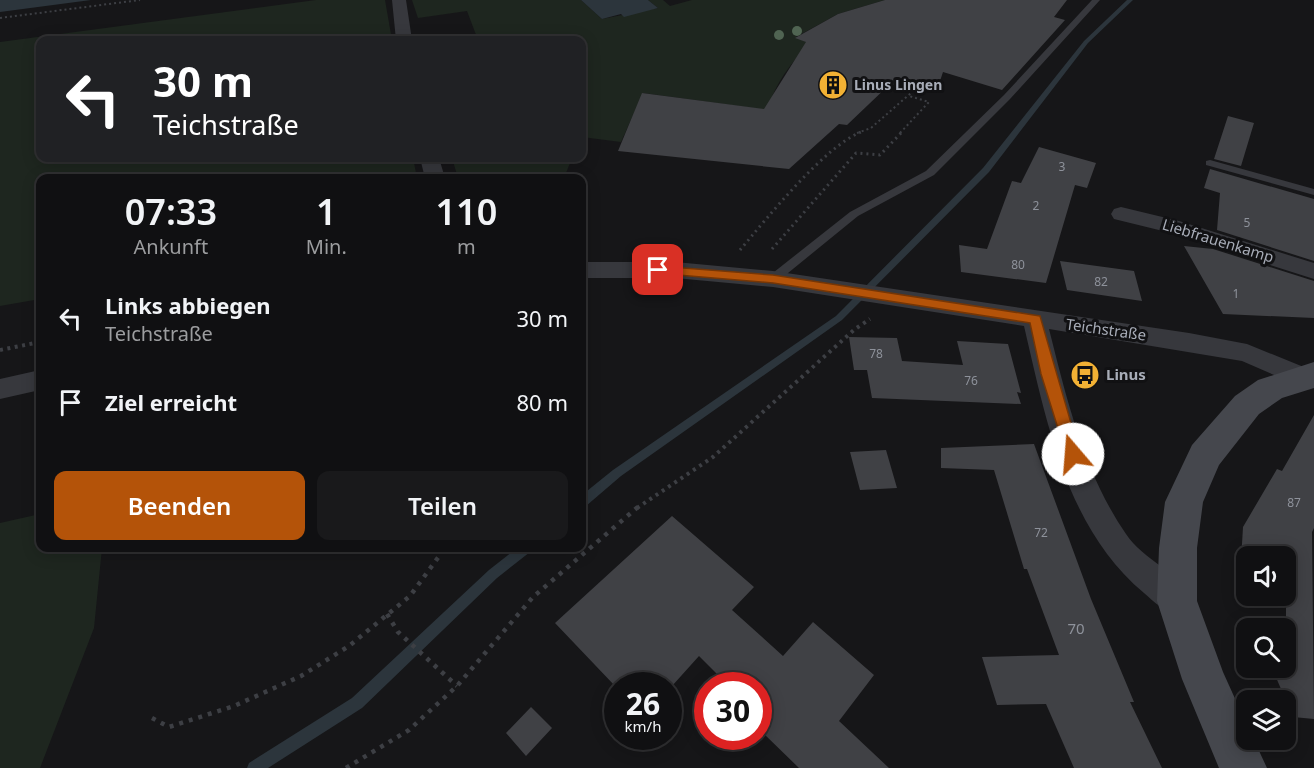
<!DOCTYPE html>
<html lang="de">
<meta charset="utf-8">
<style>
:root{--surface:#101012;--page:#19191b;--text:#f1f3f6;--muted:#9c9d9f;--line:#303032;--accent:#b45309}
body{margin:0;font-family:"Noto Sans",sans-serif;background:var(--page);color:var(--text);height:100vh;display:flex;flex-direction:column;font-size:22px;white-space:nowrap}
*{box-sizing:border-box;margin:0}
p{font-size:20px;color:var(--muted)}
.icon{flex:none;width:33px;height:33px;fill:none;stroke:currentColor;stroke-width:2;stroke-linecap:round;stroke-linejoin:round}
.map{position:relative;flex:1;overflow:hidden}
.details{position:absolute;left:36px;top:174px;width:550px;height:378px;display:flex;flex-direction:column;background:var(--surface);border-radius:12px;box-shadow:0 3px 15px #0003,0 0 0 2px var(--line)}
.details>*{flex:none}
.banner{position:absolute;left:36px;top:36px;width:550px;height:126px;border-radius:12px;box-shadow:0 3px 15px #0003,0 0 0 2px var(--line);background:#202124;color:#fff;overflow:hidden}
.tools{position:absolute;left:1236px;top:546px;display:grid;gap:12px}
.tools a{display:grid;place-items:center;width:60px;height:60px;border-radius:12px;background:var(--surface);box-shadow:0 3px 15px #0003,0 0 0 2px var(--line);font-size:30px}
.speed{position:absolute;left:604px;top:672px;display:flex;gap:12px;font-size:30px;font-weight:700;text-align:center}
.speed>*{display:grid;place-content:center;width:78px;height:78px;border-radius:50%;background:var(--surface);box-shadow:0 3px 15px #0003,0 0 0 2px var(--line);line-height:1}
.speed small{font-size:15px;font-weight:400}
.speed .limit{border:9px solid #d22;background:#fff;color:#111}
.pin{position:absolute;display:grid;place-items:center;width:51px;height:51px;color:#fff;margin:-26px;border-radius:12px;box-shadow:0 3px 9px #0006}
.me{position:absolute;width:66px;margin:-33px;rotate:342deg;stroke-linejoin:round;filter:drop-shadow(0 0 4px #0008)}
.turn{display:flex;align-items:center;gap:21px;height:126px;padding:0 18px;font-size:27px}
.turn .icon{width:78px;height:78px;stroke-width:2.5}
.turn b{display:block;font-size:42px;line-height:51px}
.eta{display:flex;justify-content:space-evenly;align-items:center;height:102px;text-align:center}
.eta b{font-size:36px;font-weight:600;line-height:42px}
.action{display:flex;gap:12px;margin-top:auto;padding:12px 18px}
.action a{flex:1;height:69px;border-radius:12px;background:var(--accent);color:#fff;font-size:24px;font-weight:600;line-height:69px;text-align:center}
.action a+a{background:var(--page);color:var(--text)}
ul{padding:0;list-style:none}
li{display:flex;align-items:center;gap:18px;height:84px;padding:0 18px}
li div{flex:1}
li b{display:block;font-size:22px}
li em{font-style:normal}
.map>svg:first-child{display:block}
.green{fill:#1e261f}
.water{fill:#2c353c}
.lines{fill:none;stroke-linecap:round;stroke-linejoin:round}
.stream{fill:#2c353c;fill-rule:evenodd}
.building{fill:#404145}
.path-far3{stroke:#3d3f44;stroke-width:2;stroke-dasharray:2 3;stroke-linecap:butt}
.path-far2{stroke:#3d3f44;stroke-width:3;stroke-dasharray:2 4;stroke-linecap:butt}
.path-far1{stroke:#3d3f44;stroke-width:4;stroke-dasharray:3 4.5;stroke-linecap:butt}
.path{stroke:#3d3f44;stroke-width:4.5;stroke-dasharray:4 6;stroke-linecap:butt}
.lane{fill:#37383d;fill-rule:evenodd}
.street{fill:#37383d;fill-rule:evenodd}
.secondary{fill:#45474d;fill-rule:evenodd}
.tree{fill:#506452}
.route{fill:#b45309;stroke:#753606;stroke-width:1.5}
.labels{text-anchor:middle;stroke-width:6;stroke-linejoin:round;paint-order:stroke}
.number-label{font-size:12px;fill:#8e929b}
.far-poi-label{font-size:14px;font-weight:bold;fill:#a8adb8;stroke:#111113;text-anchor:start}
.street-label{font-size:15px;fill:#a8adb8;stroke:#111113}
.poi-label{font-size:15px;font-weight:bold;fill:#a8adb8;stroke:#111113;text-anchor:start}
.near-number-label{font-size:15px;fill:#8e929b}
</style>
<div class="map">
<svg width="1314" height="768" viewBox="0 0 1314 768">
<rect width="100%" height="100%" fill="#161618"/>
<path class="green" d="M316 0H385L392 40H40V158H413L417 178H40V299L0 306V42Z
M412 0H581L602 19 658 8 648 0H663L670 6 692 0H885L838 14 796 37 811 44C790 62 776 83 767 110L643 93 621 142 582 137V40H478L467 11 418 18Z
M452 158H572L564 178H458Z
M40 514V548H102L94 628 40 768H0V523Z"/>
<path class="water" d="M0 0H91L0 12Z
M581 0H648L658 8 624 17 621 14 602 19Z"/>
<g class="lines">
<path class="stream" d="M1127 0H1133L1088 43 989 172 842 320 621 476 586 506 582 507V495L613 470 836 316 983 168 1084 41Z
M517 548H532L530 552 497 578 362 708 268 768H247L249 763 352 698 489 570Z"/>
</g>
<path class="building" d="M885 0H1067L1054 17 1065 20 1002 90 943 72 937 90 920 93 890 84 847 125 839 124 789 169 618 151 642 93 764 109 806 42 795 38 838 14Z
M1228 116 1254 123 1241 166 1214 159Z
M1039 147 1096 163 1087 188 1075 185 1046 283 961 272 959 245 987 249 1012 181 1021 183Z
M1210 169 1314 199V261L1217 230 1220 193 1204 188Z
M1184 246 1213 249 1314 281V318L1223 314Z
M1060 261 1134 271 1142 301 1067 290Z
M849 337 897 338 902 361 963 365 957 341 1008 344 1021 393 1017 392 1021 404 872 398 867 370H854Z
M1314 415V528L1312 532 1314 719 1293 717 1272 668H1286V596H1283H1286V556H1246V580L1240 578 1243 527 1277 469 1282 471Z
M1034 444 1091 599 1134 702H1130L1162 768H1074L1046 704 997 705 982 657 1059 655 1027 569H1024L994 470 941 468V448Z
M886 450 897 488 860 490 850 452Z
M672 516 754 587 732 610 783 656 813 622 874 675 839 721 889 768H799L759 729V686H729L699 656 672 686H615L555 623Z
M531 707 552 728 526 756 506 733Z"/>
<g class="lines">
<path class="path-far3" d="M0 18 140 0
M857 133 871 128 911 93
M900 133 929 102 909 96"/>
<path class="path-far2" d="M772 249 856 153 880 155 902 132
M740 250C767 218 825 146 861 132"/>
<path class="path-far1" d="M0 350 40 342
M637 508 713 457 855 329 870 319"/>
<path class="path" d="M387 614 398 632 457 686
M152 718 169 727 234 706 301 676 349 646 410 596 445 548
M346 768 409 730 457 686 533 597 639 506"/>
<path class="lane" d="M1092 0H1100L1010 99 934 175 858 216 777 282H769L767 279 769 276 850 212 926 171 1004 95Z
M1210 160 1314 189V195L1206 165V161Z"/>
<path class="street" d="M392 0H406L412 40H396Z
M420 158H439L445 178H425Z
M1121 207 1179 221 1314 263V279L1167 232 1114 219 1111 214 1114 209Z
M582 262H675L773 271 1189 333 1247 344 1311 370 1314 378 1311 384 1302 387 1242 361 1049 329C1067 400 1084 473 1126 534 1143 560 1181 573 1193 601L1188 612 1177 616C1164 611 1154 602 1144 593 1066 528 1046 420 1024 326L773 287 675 278H582Z
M40 370V390L0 399V379Z"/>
<path class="secondary" d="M1314 362V388L1282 398 1259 414 1219 465 1203 502 1197 548V601L1223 672 1246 723V740H1254L1267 768H1219L1182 679 1157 601 1159 548 1165 502 1192 445 1235 396 1258 380Z"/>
</g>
<g class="tree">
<circle cx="797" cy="31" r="5"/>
<circle cx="779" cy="35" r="5"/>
</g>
<path class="route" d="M658 266 773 275 1040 316 1080 454 1073 460 1066 454 1041 374 1030 323 773 283 654 273 652 270Z"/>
<defs>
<g id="building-disc" transform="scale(1.5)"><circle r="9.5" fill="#f2b134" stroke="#111113"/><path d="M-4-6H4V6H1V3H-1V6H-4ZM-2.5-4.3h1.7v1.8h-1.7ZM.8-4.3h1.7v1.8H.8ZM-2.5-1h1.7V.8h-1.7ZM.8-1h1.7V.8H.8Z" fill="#111"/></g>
<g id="bus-disc" transform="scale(1.5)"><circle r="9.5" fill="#f2b134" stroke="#111113"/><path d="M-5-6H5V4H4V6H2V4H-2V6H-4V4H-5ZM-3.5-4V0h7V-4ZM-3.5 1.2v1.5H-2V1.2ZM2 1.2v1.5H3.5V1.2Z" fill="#111"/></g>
</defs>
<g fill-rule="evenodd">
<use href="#building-disc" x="833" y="85"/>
<use href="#bus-disc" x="1085" y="375"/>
</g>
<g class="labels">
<g class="number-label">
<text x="1062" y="171">3</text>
<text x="1036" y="210">2</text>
<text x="1247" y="227">5</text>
<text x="1018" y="269">80</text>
<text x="1101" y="286">82</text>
<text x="1236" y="298">1</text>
<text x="876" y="358">78</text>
<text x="971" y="385">76</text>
<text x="1294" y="507">87</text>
<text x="1041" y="537">72</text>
</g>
<g class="far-poi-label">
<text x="854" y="90">Linus Lingen</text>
</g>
<g class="street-label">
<text transform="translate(1218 241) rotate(17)" y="5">Liebfrauenkamp</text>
<text transform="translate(1106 330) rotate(8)" y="5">Teichstraße</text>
</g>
<g class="poi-label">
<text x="1106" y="380">Linus</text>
</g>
<g class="near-number-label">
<text x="1076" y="634">70</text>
</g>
</g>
</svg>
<div class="tools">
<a><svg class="icon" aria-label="sound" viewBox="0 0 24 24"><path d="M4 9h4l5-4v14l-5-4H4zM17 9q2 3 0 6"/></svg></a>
<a><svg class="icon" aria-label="search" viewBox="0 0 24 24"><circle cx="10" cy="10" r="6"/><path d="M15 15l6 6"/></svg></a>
<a><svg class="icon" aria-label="layers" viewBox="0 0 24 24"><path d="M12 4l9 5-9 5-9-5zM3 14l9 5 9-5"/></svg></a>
</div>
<div class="speed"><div>26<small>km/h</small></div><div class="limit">30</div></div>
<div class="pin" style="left:658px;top:270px;background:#d93025"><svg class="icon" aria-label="arrive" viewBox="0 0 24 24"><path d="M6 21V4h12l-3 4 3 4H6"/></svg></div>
<svg class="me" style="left:1073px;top:454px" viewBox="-20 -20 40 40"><circle r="19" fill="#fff"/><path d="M0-13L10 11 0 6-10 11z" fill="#b45309"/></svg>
<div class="banner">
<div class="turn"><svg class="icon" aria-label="left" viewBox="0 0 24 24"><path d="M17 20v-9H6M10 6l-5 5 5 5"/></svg><div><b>30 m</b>Teichstraße</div></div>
</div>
<section class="details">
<div class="eta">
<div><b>07:33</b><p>Ankunft</p></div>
<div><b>1</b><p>Min.</p></div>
<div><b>110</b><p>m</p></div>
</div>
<ul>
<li><svg class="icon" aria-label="left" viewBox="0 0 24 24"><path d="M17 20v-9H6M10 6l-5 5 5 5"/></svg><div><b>Links abbiegen</b><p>Teichstraße</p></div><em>30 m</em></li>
<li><svg class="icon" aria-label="arrive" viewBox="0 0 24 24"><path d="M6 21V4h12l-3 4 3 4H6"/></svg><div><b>Ziel erreicht</b></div><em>80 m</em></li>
</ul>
<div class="action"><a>Beenden</a><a>Teilen</a></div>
</section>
</div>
